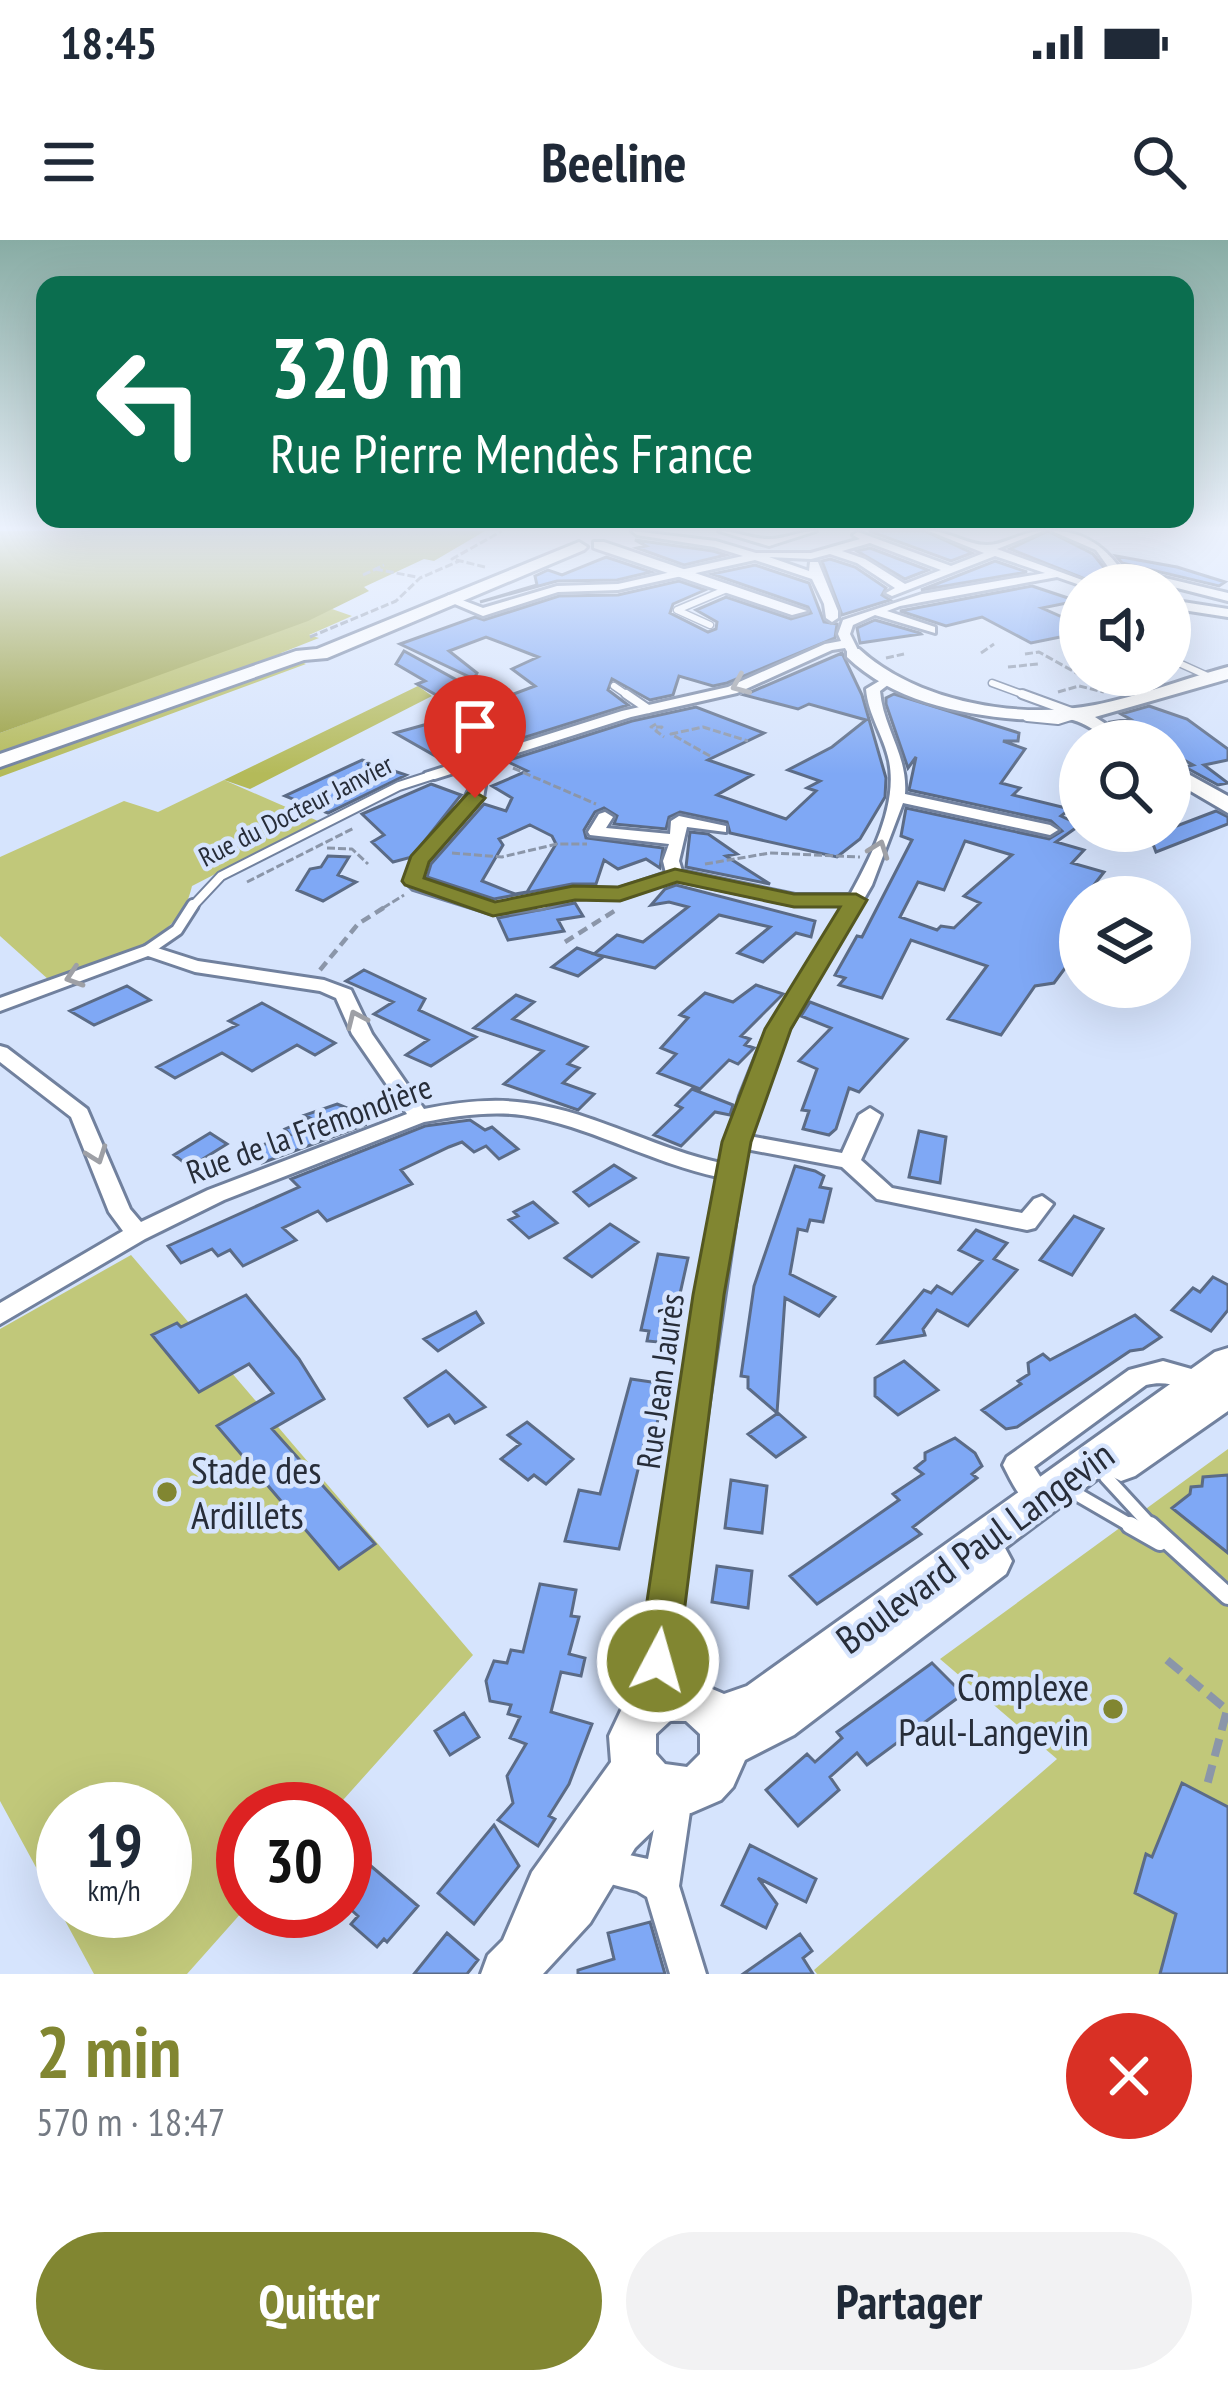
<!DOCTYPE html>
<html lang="fr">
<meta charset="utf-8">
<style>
:root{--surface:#fff;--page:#f2f2f3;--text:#1f2937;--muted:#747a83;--accent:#818631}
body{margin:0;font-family:"PT Sans Narrow",sans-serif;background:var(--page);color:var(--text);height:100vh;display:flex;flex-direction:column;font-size:45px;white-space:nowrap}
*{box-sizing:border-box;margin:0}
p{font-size:39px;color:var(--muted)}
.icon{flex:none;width:66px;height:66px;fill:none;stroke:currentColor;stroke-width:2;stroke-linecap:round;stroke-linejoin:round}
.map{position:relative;height:1734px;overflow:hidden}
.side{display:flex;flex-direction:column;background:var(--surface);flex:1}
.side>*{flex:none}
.guide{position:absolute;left:36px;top:36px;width:1158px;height:252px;border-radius:24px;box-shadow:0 12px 48px #0002;background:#0b6e4f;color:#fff;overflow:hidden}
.tools{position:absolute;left:1059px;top:324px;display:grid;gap:24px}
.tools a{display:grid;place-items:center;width:132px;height:132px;border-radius:50%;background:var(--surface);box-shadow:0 12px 48px #0002;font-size:60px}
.speed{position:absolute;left:36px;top:1542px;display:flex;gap:24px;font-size:60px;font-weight:700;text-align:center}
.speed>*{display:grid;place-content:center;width:156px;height:156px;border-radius:50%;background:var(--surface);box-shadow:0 12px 48px #0002;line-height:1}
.speed small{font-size:30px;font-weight:400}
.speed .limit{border:18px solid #d22;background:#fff;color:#111}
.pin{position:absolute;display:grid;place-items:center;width:102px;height:102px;color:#fff;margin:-123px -51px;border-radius:50% 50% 50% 0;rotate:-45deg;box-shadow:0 0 12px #0007}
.pin .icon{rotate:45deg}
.me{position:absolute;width:132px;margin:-66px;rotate:6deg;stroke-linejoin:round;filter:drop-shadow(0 0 9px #0008)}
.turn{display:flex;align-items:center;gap:42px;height:252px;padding:0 36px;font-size:54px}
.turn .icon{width:156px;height:156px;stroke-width:2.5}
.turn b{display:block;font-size:84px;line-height:102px}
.round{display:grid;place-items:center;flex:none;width:126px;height:126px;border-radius:63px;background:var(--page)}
.summary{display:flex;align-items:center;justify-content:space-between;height:204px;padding:0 36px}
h1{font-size:72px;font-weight:700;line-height:90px;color:var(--accent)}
.action{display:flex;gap:24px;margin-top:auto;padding:24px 36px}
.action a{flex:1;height:138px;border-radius:72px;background:var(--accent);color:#fff;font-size:48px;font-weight:700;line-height:138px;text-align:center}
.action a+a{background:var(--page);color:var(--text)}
.status{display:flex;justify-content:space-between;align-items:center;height:84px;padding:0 60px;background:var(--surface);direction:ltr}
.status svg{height:33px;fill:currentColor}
header{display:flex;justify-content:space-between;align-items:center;height:156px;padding:0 36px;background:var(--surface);font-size:54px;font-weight:700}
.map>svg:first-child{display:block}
.green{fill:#c1c87a;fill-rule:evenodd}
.forest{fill:#b4ba59}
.water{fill:#999f3d}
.building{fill:#7fa8f5;stroke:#5b6b86;stroke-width:3;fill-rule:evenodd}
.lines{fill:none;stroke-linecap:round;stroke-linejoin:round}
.lane-far4-casing{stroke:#71819e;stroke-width:9}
.lane-far3-casing{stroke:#71819e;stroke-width:12}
.lane-far2-casing{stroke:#71819e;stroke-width:16}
.lane-far1-casing{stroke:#71819e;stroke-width:18}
.lane-casing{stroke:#71819e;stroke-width:22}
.street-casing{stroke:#71819e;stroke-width:6}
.secondary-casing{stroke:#71819e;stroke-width:6}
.path-far2{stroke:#8b96a9;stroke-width:3;stroke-dasharray:8 3;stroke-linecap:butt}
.path-far1{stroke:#8b96a9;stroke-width:4.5;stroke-dasharray:10 6;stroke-linecap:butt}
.path{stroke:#8b96a9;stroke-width:8;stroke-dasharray:18 9;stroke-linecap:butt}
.lane-far4{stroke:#fff;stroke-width:6}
.lane-far3{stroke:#fff;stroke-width:8}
.lane-far2{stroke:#fff;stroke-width:10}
.lane-far1{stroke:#fff;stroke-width:12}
.lane{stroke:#fff;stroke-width:16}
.street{fill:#fff;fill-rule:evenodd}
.secondary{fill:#fff;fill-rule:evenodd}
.oneway{stroke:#9ea0a6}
.route{fill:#818631;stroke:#545720;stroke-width:3}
.poi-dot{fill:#818631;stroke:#d6e4fd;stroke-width:4.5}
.labels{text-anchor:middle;stroke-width:9;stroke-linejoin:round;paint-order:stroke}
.far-street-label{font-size:27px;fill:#272d39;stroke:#d6e4fd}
.street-label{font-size:33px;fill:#272d39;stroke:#d6e4fd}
.near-poi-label{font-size:39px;fill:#272d39;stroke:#d6e4fd;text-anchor:start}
.near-street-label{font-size:39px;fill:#272d39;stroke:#d6e4fd}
</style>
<div class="status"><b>18:45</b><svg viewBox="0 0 49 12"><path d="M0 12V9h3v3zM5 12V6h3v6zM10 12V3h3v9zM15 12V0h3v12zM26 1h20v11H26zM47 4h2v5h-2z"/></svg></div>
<header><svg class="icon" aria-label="menu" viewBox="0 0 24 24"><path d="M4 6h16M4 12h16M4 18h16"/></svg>Beeline<svg class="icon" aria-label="search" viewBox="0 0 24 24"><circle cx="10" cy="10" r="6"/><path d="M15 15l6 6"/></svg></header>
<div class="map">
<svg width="1228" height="1734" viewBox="0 0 1228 1734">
<rect width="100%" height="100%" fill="#d6e4fd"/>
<path class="green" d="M224 540 318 581 192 646C179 707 99 723 49 740L0 696V617L124 561 158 572Z
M131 1015 473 1415 335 1569H243V1671L187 1734H94L0 1561V1089ZM63 1569H165V1671H63Z
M1228 1209V1734H817L814 1730 1057 1519 940 1419Z"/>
<path class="forest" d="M332 369 352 376 309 395 319 398 281 413 306 424 0 537V493Z
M418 446 432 456 250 549 224 540Z"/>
<path class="water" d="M0 291H485L434 321 424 319 364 347 369 351 308 381 0 493Z"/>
<path class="building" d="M869 291H925L972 313 951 321Z
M1048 291 1093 314 1110 335 1147 345H1100L1010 309Z
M635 300 713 311 726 315 684 325 637 308 646 306Z
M870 308 928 330 905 339 857 311Z
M1116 316 1177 327 1225 342 1219 346 1122 323Z
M606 317 651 332 617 340 557 341 480 362 537 345 535 336 548 330 562 335Z
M830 319 855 327 886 348 882 355 890 360 842 375 822 321Z
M995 321 1027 332 921 350Z
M755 325 809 343 824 382 837 384 835 398 727 443 713 446 679 436 673 455 650 460 612 439 608 450 628 465 446 522 395 493 460 475 452 471 459 468 417 444 425 441 396 424 404 411 495 461 535 446 512 429 538 417 486 397 449 411 477 433 474 439 400 404 475 377 484 380 559 356 618 355 679 341 705 350 673 364 670 373 708 392 716 389 717 382 696 370 726 357 791 379 811 373 808 367 712 334Z
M1032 346 1077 361 1042 368 1080 385V393L1031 403 982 377 946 386 900 371Z
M875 380 920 393 921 394 860 403 857 388Z
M842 413 862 455 886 538 885 557 860 599 837 617 730 593 727 582 680 572 669 577 666 589 614 584 617 576 604 568 595 572 584 590 586 598 663 608 660 628 646 619 618 629 604 620 596 644H572L494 659 427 637 431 624 484 564 506 571 512 558 492 546 527 531 506 521 632 481 696 467 764 493 708 520 752 535 717 555 786 579 816 551 807 548 820 541 788 530 832 507 866 480 809 464 798 469 744 455ZM530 585 552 596 556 604 527 652 515 654 482 641 503 605 499 599Z
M894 454 1019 493 1018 501H1003L1025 509 1001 543 1020 548 1013 555 1070 569 1061 576 1080 585 1056 602 1084 610 1072 623 1104 632 1073 672 1080 674V689L1071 701 1080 708 1054 743 1035 746 1001 795 948 779 987 726 911 700 882 758 839 745 845 738 835 735 857 696 862 697 912 600 901 596 906 568 1049 599 1062 591 1051 581 909 550 916 517 908 528 886 464V458ZM965 601 1012 615 964 656 980 663 954 688 941 686 937 690 900 677 918 642 944 650Z
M1149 466 1187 479 1228 509V520L1204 525 1228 543 1218 545 1185 527 1193 525 1170 512V501H1136L1111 482 1130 479 1121 474Z
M362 520 406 535 328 573 285 556Z
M431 544 461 555 412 617 393 622 372 602 384 595 362 574Z
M1216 571 1228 577V584L1156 612 1150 596Z
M690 592 708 594 737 614 726 616 770 644 686 627Z
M328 616 349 617 338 635 356 642 323 661 297 650 310 629 321 627Z
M676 645 815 681 811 697 796 693 763 722 738 713 770 687 719 675 655 728 594 714 617 695 643 702 688 667 669 662 651 665 665 649Z
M575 663 583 676 558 680 564 691 508 700 498 678Z
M577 708 603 717 578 736 552 727Z
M364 730 425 759 419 770 476 797 431 826 406 815 428 800 374 774 393 762 346 741Z
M756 745 783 754 741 796 750 799 745 805 754 808 738 824 729 820 700 849 658 833 676 814 661 808 688 778 680 775 705 753 733 762Z
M127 746 150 760 94 785 70 771Z
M516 755 534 762 513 779 587 807 568 824 579 828 563 843 594 854 578 870 504 844 543 811 474 788Z
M810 762 907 799 859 852 849 848 836 889 829 895 803 889 809 871 802 870 817 829 799 821 831 788 801 776Z
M262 763 335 803 315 815 297 805 252 831 222 813 175 838 157 827 237 785 229 781Z
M692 849 733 865 730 875 715 872 681 906 654 895 682 868 676 865Z
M337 864 357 872 365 885 262 923 254 908 290 895 285 889 310 878 305 875Z
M470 880 485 890 492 887 518 909 499 919 486 906 474 912 462 902 449 907 401 930 412 944 327 981 318 971 283 988 296 1000 243 1026 230 1010 218 1016 212 1009 181 1023 168 1006 299 947 291 939 425 886Z
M919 891 946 897 940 943 909 937Z
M210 893 227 904 190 927 174 915Z
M614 925 635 938 589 966 574 952Z
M795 926 815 931 824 936 820 947 831 949 823 982 810 980 807 991 798 989 790 1034 835 1057 819 1076 785 1058 777 1173 748 1148V1137L741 1136 754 1046Z
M533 962 557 983 529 998 509 980 518 976 514 972Z
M1074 976 1103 989 1072 1035 1040 1020Z
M610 984 638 1002 592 1037 565 1018Z
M976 990 1007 1003 994 1019 1017 1030 968 1086 937 1070 923 1089 925 1095 879 1103 924 1050 931 1053 937 1046 952 1054 982 1021 959 1010Z
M658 1014 688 1018 669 1103 647 1101 649 1091 641 1090Z
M1213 1037 1228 1045V1070L1211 1091 1172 1070 1193 1048 1200 1052Z
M246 1055 299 1119 324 1159 272 1189 375 1304 339 1329 217 1186 273 1153 249 1124 199 1152 152 1095 177 1083 181 1087Z
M476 1072 483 1083 438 1111 424 1099Z
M1135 1075 1161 1097 1143 1109 1130 1111 1017 1187 1006 1189 982 1170 1021 1144 1018 1141 1029 1134 1028 1123 1043 1114 1050 1120Z
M904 1121 938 1150 898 1175 875 1156V1138Z
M446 1131 485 1167 455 1183 449 1175 428 1186 405 1158Z
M631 1139 665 1144 655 1194 647 1192 619 1309 565 1301 579 1250 600 1254Z
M778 1173 805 1197 776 1217 748 1194Z
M527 1182 573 1219 546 1244 534 1235 528 1240 501 1219 520 1204 508 1195Z
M955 1198 975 1213 982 1226 972 1234 977 1238 913 1287 921 1294 817 1364 790 1336 899 1260 893 1254 923 1234 915 1228 925 1220V1213Z
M1228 1235V1313L1172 1268 1190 1254 1191 1247 1202 1246 1203 1237Z
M731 1240 767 1246 762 1293 725 1288Z
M717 1326 752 1331 748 1368 712 1362Z
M540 1344 576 1350 571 1376 579 1377 569 1414 585 1418 581 1436 561 1432 551 1472 592 1484 569 1544 549 1576 555 1579 538 1606 498 1580 513 1563 507 1536 526 1504 510 1498 520 1477 508 1474 511 1465 490 1461 486 1441 494 1421 507 1423 511 1410 523 1412Z
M932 1423 963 1454 867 1525 857 1513 830 1537 839 1550 798 1586 766 1550 807 1514 815 1522 842 1498 837 1492Z
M464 1473 479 1497 450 1515 435 1491Z
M1182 1543 1228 1567V1734H1160L1176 1674 1135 1653 1146 1614 1152 1617Z
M494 1585 519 1626 474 1684 438 1653Z
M345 1604 418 1666 387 1702 384 1699 377 1707 351 1684 358 1676 345 1664Z
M750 1605 816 1639 806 1662 758 1638 777 1664 766 1688 722 1665Z
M650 1682 665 1734H578V1730L614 1719 608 1693Z
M447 1693 478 1720 467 1734H414Z
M800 1694 812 1711 803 1718 813 1734H743Z"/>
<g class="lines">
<g class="lane-far4-casing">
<path id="lane-far4" d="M710 385 677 370 727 349
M1170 419 1212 438
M992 443 1030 457
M614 446 630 457"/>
</g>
<g class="lane-far3-casing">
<path id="lane-far3" d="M626 454 648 469
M1022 454 1074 473
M1027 477 1058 480 1077 474
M191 668 221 636 399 546 430 536"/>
</g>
<g class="lane-far2-casing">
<path id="lane-far2" d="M148 710 177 690 193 665"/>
</g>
<g class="lane-far1-casing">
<path id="lane-far1" d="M1106 1237 1153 1288
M1080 1256 1135 1288"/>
</g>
<g class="lane-casing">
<path id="lane" d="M1130 1285 1160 1302
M1150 1285 1228 1356"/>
</g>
<g class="street-casing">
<path id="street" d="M632 291 716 301 756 313H811L860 299 853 295 858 292 951 326 984 313 929 291C949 291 967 305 986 305 1003 306 1022 291 1043 291L997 309 1096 345H1080L1057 337 900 366 887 371 935 387V393L875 375 853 385 850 394 859 412 857 415H849L845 408 832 410 737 453 631 477 435 539H425V533L622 471 728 447 825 404 841 401 838 394 843 380 922 354 1045 333 995 316 892 356 886 353 895 348 857 323 830 314 811 319 769 317 809 331 810 322H818L838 371V378L832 382 826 378 824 364 812 339 755 320 618 350 558 352 483 376 443 359 449 355 483 368 557 346 618 344 743 316 714 307 637 295ZM870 303 941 330 905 344 865 319 842 311Z
M719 291C736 291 751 299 768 299 783 300 799 291 816 291L769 306Z
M1052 291C1081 291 1102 304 1119 327L1228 353V361L1111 331 1096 310Z
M1170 360 1228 369V377L1170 368Z
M886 437 893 441 880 451C883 488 908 515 905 554L1050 585 1058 590 1050 595 903 563 872 645 782 801 749 896 842 913 859 875 870 868 881 875 861 920 892 948 1022 973 1034 959 1042 956 1053 964 1035 988 1027 990 877 959 842 927 746 909 678 1374 674 1421 688 1460 683 1470 672 1475 661 1470 642 1421 718 937C654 923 598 891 538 878 501 869 461 875 424 882L224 960 145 999 0 1084V1063L123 991 109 972 71 877 0 822V806L7 808 87 869 130 969 141 982 208 950 407 874 352 794 336 758 320 751 195 732 148 716 0 771V758L148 705 198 721 324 740 351 750 372 794 424 869C464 861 504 857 544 866 605 878 660 910 721 923L740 856 762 801 844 665H795L676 640 620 659 574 658 543 668 493 674 413 649 405 641C417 601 458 581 472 543L477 541 485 546 483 558 427 622 422 639 425 641 494 664 541 658 573 648 618 649 666 633 663 621 669 604 590 595 588 592 599 574 605 572 613 577 606 588 670 594 671 581 679 576 726 586V592L687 587 679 621 682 631 795 655H850C871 617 898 565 889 521 884 496 868 475 866 449Z
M1163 1121 1209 1134 1213 1141 1209 1148C1188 1155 1174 1138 1146 1145L1034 1227 1055 1260 1051 1268C1026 1277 1013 1244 1003 1225L1007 1217 1129 1130Z
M676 1535 688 1539 693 1551 679 1646 706 1734H670L647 1657 637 1651 584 1637 579 1625 584 1613 596 1608 648 1619 664 1539Z"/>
</g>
<g class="secondary-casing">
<path id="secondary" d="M579 302 587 307 584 310 327 418 304 420 0 527V514L296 411 317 409Z
M594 302H604L807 371 792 375 594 308Z
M847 409H859C917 462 1018 480 1095 465 1140 456 1183 439 1228 427V439L1095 477 1132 501C1097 501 1100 488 1073 480 1057 476 1034 480 1017 479 956 474 892 460 847 417Z
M1170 524 1228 556V573L1170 539Z
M1228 1108V1171L1135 1236 1121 1241 1105 1233 1005 1308 1012 1321 1006 1334 794 1495 745 1520 733 1547 721 1560 691 1573 670 1574 635 1608 590 1683 543 1734H481L488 1715 503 1700 532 1632 611 1522 609 1496 626 1460 640 1449 673 1438 691 1440 724 1454 747 1446 1215 1112ZM670 1481H686L700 1494V1514L687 1527 665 1524 656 1514V1494Z"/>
</g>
<path class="path-far2" d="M485 327 452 319 502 291
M375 329 417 337
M363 335 384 325
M310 397 396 361 420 338 459 321
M981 413 994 404
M1025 414 1039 412 1080 435
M886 418 904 414
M1008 427 1038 424
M1080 435 1110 451
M1058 452 1079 446 1104 452
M656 484 651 487H662L656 491 664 497
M710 516 671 494 703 487 748 501
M513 528 596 564
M327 608 352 609 368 624
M452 613 502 617 557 604H587
M705 624 770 613 860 617
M247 642 354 588
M383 668 404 655"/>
<path class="path-far1" d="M565 702 616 670
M320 730 358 684 388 665"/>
<path class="path" d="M1167 1420 1227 1470 1206 1549"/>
<use href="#lane-far4" class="lane-far4"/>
<use href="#lane-far3" class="lane-far3"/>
<use href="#lane-far2" class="lane-far2"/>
<use href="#lane-far1" class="lane-far1"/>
<use href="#lane" class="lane"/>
<use href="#street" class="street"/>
<use href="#secondary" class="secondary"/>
</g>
<defs><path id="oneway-chevron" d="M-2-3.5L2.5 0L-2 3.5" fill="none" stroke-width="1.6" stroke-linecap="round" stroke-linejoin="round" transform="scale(3)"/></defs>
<g class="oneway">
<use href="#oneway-chevron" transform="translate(740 445) rotate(157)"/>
<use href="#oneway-chevron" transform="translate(879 609) rotate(-70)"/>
<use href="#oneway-chevron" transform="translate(74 737) rotate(162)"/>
<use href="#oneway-chevron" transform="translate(356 779) rotate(-114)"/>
<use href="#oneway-chevron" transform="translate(97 915) rotate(70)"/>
</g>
<linearGradient id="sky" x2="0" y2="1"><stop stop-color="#88aca4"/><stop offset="0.54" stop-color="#edf3fe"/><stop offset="1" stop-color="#edf3fe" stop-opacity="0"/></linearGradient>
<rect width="1228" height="534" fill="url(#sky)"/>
<path class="route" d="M475 552 485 558 429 622 424 638 495 662 573 646 618 647 675 629 794 654H856L867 660 791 789 751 902 724 1055 678 1421 672 1434 658 1440 644 1434 638 1421 693 1055 722 902 765 789 840 667H794L677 642 620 661 575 660 493 676 405 645 402 641 411 616 468 553Z"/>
<g class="poi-dot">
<circle cx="167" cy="1252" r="12"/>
<circle cx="1113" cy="1469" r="12"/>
</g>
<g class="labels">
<g class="far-street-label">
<text transform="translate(296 571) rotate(-27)" y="9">Rue du Docteur Janvier</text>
</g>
<g class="street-label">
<text transform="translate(309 889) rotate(-20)" y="12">Rue de la Frémondière</text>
<text transform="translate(660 1141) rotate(-82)" y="12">Rue Jean Jaurès</text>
</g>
<g class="near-poi-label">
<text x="191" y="1244">Stade des<tspan x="191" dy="45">Ardillets</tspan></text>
<text x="1089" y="1461" text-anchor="end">Complexe<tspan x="1089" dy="45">Paul-Langevin</tspan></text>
</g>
<g class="near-street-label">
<text transform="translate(975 1307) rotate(-36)" y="14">Boulevard Paul Langevin</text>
</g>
</g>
</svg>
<div class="tools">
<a><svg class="icon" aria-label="sound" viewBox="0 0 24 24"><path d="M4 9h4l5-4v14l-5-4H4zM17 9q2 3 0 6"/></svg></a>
<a><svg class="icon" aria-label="search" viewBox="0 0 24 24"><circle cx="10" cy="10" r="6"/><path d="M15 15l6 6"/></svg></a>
<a><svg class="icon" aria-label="layers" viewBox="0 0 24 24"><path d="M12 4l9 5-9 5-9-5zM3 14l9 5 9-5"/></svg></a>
</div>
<div class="speed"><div>19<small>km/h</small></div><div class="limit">30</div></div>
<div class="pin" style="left:475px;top:558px;background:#d93025"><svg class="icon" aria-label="arrive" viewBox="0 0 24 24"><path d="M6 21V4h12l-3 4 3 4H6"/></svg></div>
<svg class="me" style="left:658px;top:1421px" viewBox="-20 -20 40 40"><circle r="17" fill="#818631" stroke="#fff" stroke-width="3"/><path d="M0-11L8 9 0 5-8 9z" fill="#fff"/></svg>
<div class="guide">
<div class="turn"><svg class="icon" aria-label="left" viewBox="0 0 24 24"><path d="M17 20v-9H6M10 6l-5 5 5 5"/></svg><div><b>320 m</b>Rue Pierre Mendès France</div></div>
</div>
</div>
<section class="side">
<div class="summary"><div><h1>2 min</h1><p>570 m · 18:47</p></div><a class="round" style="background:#d93025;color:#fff"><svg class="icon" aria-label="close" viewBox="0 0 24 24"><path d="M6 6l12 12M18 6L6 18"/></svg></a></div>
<div class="action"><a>Quitter</a><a>Partager</a></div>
</section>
